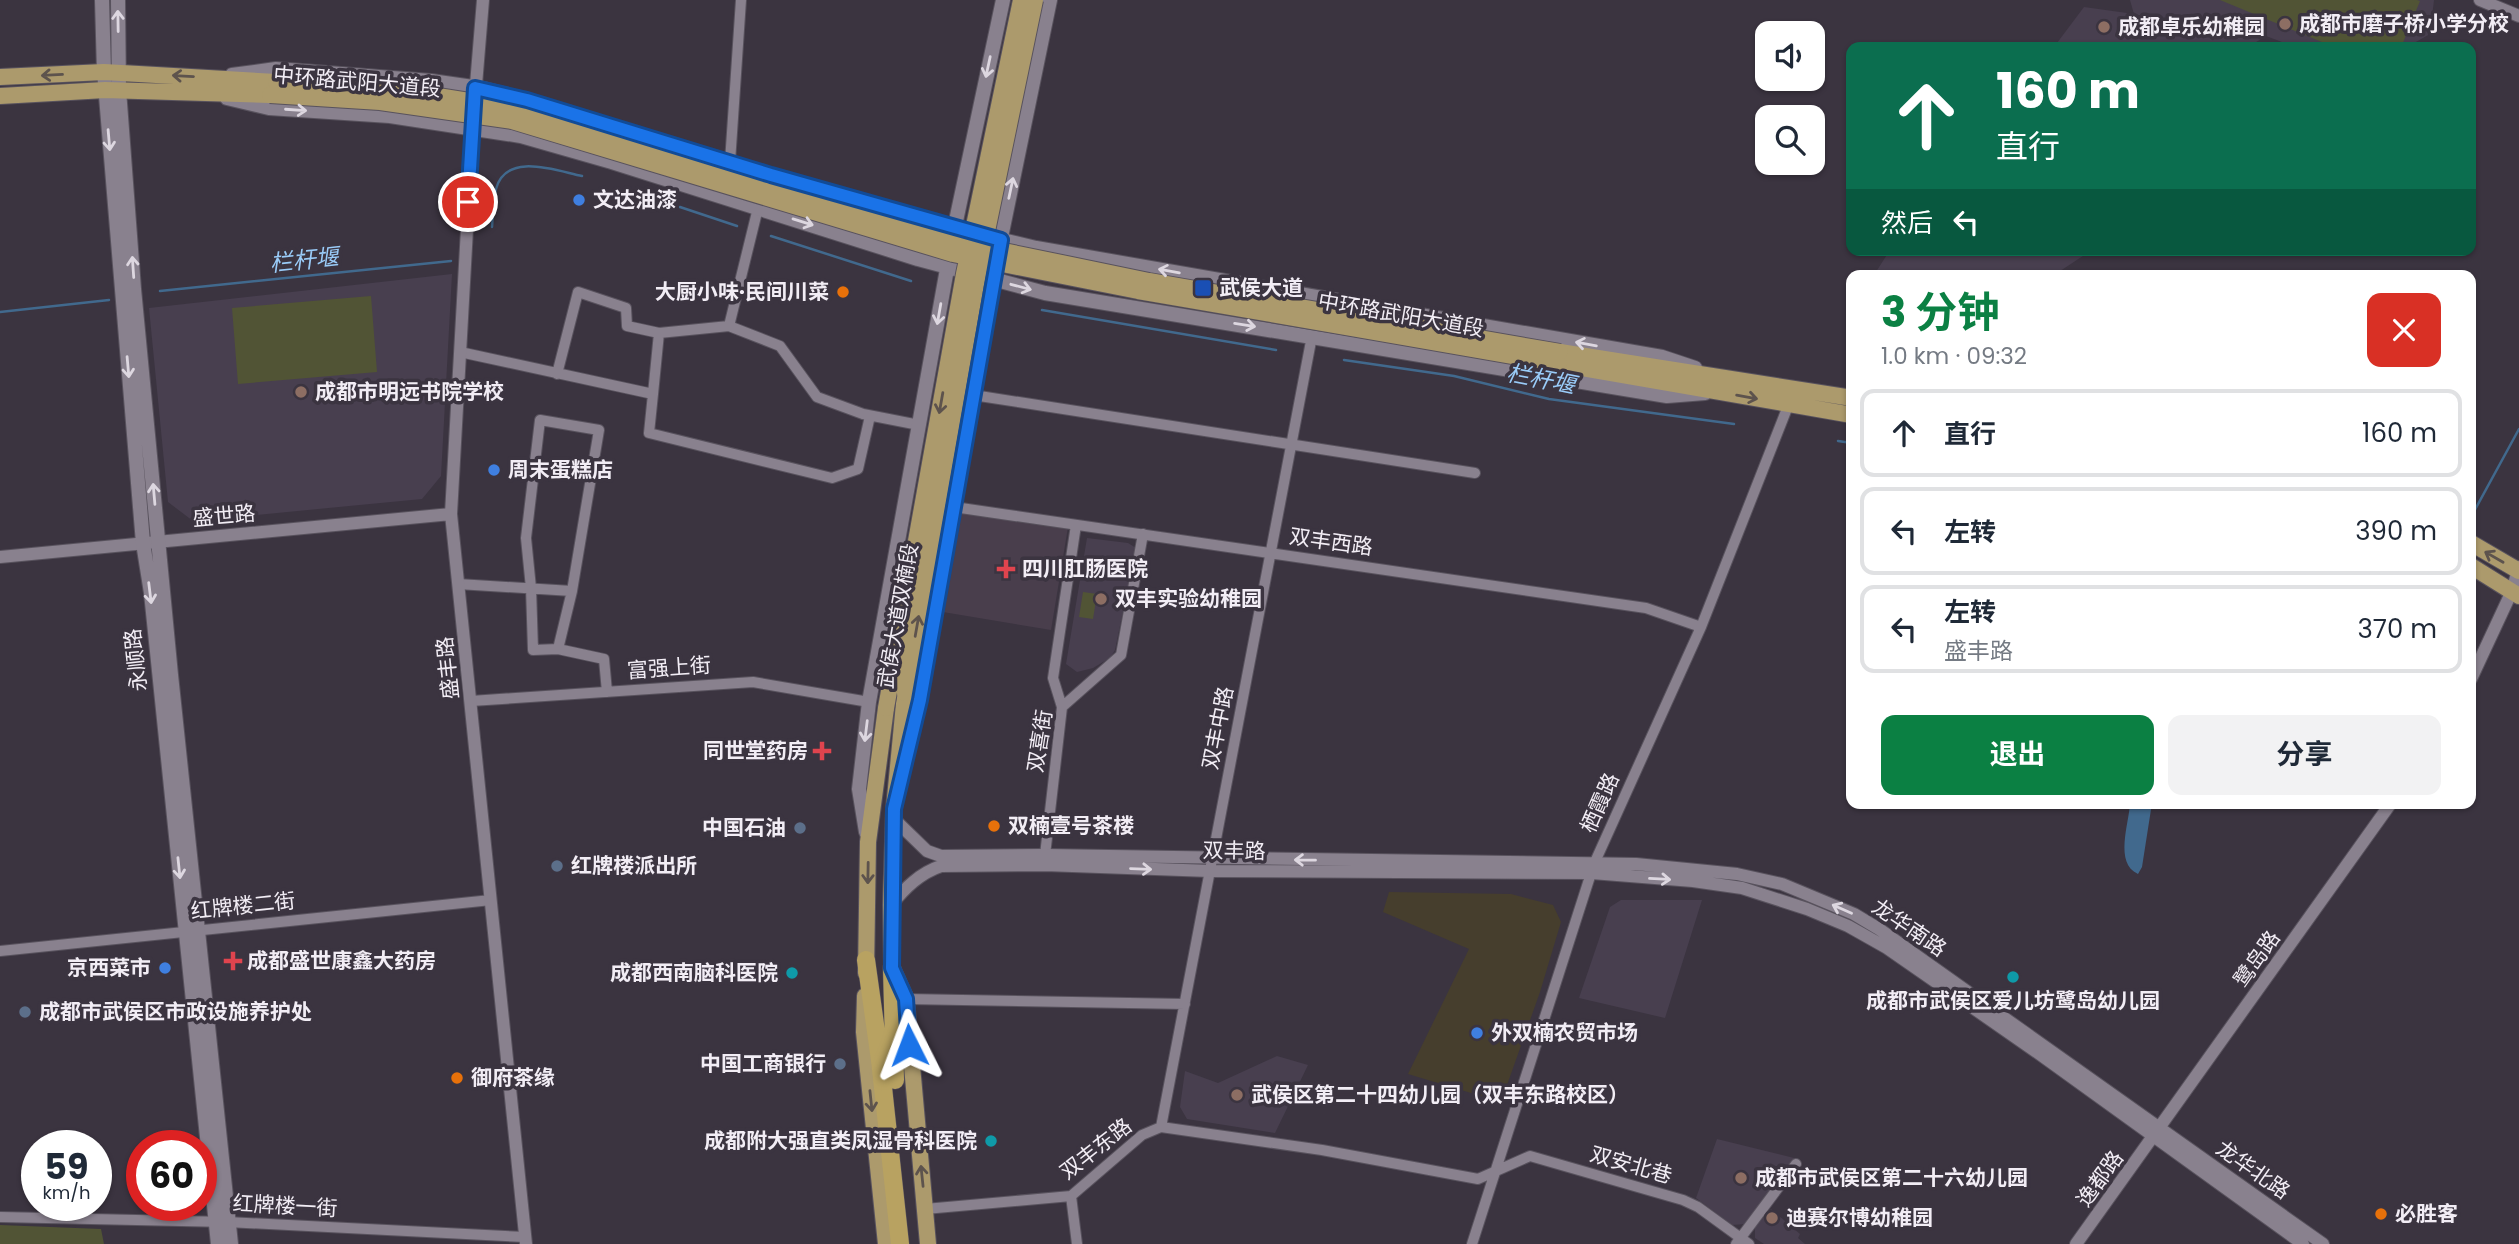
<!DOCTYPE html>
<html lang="zh">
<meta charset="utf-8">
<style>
:root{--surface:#fff;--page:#f2f2f3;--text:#1f2937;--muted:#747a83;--line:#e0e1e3;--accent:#0b8043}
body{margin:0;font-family:Poppins,"Noto Sans SC",sans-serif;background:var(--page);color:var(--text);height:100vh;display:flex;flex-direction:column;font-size:26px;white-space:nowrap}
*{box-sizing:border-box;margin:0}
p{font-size:23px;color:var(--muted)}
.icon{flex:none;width:38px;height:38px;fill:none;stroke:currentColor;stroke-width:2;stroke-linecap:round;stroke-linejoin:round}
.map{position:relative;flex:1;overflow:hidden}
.details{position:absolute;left:1846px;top:270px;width:630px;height:539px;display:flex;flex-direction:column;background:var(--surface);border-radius:14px;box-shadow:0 2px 5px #0004}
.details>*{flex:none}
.hud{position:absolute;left:1846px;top:42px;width:630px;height:214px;border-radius:14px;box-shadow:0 2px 5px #0004;background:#0b6e4f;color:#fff;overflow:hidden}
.buttons{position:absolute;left:1755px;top:21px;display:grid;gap:14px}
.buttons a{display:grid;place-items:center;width:70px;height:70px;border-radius:14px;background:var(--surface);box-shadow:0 2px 5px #0004;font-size:35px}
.speed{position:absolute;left:21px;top:1130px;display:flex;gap:14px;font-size:35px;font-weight:700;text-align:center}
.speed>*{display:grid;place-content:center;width:91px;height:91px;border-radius:50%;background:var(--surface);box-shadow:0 2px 5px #0004;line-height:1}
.speed small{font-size:18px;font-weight:400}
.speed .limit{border:10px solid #d22;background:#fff;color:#111}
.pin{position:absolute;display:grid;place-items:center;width:60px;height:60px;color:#fff;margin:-30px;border:4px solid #fff;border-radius:50%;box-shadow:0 2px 7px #0007}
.me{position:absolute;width:77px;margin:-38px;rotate:357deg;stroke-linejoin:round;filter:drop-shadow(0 0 5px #0008)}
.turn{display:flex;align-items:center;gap:24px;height:147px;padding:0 35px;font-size:32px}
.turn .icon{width:91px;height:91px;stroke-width:2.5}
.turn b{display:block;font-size:49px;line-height:60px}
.then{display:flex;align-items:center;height:66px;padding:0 35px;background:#0003;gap:14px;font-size:26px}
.round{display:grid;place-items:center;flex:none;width:74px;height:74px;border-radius:14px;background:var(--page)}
.overview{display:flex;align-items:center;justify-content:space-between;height:119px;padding:0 35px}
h1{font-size:42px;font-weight:700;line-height:52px;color:var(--accent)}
.cta{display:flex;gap:14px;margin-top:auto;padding:14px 35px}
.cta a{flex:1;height:80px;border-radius:14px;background:var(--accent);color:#fff;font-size:28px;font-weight:700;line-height:80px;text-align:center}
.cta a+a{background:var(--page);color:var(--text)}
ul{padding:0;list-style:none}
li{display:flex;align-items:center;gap:21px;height:88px;margin:0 14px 10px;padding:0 21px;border:4px solid var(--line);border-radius:14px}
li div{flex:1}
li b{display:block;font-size:26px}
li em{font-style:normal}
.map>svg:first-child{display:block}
.commercial{fill:#463e2d}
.built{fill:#483f4f}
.medical{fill:#493e4c}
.green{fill:#515435}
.water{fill:#41698d}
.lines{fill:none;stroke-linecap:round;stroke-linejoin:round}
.stream{stroke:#41698d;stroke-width:2.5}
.minor-casing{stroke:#58525d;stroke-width:12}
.tertiary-casing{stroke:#58525d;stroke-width:14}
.secondary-casing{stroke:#58525d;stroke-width:16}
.primary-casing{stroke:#58525d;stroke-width:18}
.trunk-casing{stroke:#58525d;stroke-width:19}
.minor{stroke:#89818e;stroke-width:10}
.tertiary{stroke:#89818e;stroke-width:12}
.secondary{stroke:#89818e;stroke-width:14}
.primary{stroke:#ac9a6c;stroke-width:16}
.trunk{stroke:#b8a261;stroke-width:18}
.primary-bridge-casing{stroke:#58525d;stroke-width:18;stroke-linecap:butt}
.primary-bridge{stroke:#ac9a6c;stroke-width:16}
.oneway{stroke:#ddd7e0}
.oneway2{stroke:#5d534d}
.route-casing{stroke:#114b97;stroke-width:18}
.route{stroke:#1a73e8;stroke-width:12}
.education-dot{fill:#8d6e63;stroke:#3b3440;stroke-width:2.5}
.shop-dot{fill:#3f7fe0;stroke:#3b3440;stroke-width:2.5}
.transit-dot{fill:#1a4fb4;stroke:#3b3440;stroke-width:2.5}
.food-dot{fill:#e8710a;stroke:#3b3440;stroke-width:2.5}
.health-dot{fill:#e0444e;stroke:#3b3440;stroke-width:2.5}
.service-dot{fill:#5c6f8a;stroke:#3b3440;stroke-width:2.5}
.culture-dot{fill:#0f9aa8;stroke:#3b3440;stroke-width:2.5}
.labels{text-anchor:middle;stroke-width:7;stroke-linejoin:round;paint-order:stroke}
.poi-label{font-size:21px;font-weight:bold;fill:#f2edf5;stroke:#3b3440;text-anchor:start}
.street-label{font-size:21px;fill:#f2edf5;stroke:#3b3440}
.water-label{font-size:23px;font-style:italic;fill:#9accf9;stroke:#3b3440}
</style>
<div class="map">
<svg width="2519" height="1244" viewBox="0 0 2519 1244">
<rect width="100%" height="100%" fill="#3b3440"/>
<path class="commercial" d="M1389 892 1511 894 1553 905 1561 922 1540 992 1501 1102 1408 1074 1469 949 1383 912Z"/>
<path class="built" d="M2130 0H2434L2430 34 2407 47H2295L2266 36 2248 47H2054L2084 7 2134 14Z
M1890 250H2092L2054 275H1874Z
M452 274 441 476 422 499 193 521 168 502 149 308Z
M1087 538 1128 543 1136 548 1115 650 1110 658 1093 668 1077 672 1066 664Z
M1621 900H1702L1665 1018 1579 998 1610 907Z
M1277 1056 1308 1065 1275 1133 1187 1119 1180 1107 1185 1071 1218 1083Z
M1717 1139 1794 1158 1745 1224 1732 1225 1696 1198Z
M1771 1209 1800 1234 1798 1238 1805 1244H1764L1755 1238V1227Z"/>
<path class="medical" d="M960 509 1068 527 1051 630 943 612Z"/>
<path class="green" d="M2220 0H2417L2420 1 2402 45 2395 47H2334Z
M371 296 377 372 238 384 232 308Z
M1083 592 1097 594 1093 619 1079 617Z
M0 1225 101 1229 104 1244H0Z"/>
<path class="water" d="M2130 803H2152L2142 867 2138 874C2114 863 2129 824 2130 803Z"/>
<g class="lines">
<path class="stream" d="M680 207 737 226
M492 227C493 215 493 201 496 189 506 151 557 171 582 176
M771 236 911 281
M160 291 451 261
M1042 310 1276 350
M0 312 109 300
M1344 360 1454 376 1549 399 1734 424
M1838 441 1852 443
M2471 517 2519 429"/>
<g class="minor-casing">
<path id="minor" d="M730 162 741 0
M729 326 758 208
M460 352 653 394 649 433 832 478 858 469 870 416
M557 374 578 292 626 308 627 326 659 333 729 326 780 346 817 397 863 414 919 425
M653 394 659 333
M973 395 1475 473
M954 507 1646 608 1701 627
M458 584 572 591 599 430 540 420 526 538 531 588 533 650 558 649 572 591
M558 649 604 659 607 692
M471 701 753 682 869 702
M1062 707 1053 678 1076 525
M1045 855 1062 707 1121 655 1143 534
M0 951 491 900
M906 999 1185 1004
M1161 1127 1312 336
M1071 1196 1077 1244
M925 1209 1071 1196 1142 1135 1161 1127 1322 1150 1478 1179 1530 1156 1683 1200 1698 1207 1749 1244
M0 1217 227 1222 525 1237
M1472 1244 1594 864 1701 627 1790 401
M1736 1244 1796 1164"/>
</g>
<g class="tertiary-casing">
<path id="tertiary" d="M2480 0 2519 16
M475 97 483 0
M473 122 451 514 526 1244
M0 557 451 514
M2471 679 2512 591 2519 567
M894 819 927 851 941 856 1045 855 1636 864 1737 874 1782 884 1854 914 1879 929 2323 1244
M891 905C905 888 920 873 941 866L1045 865 1210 871 1592 873 1693 881 1742 888 1807 909 1848 926 1887 948 2041 1055 2303 1244
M2076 1244 2391 803"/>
</g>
<g class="secondary-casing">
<path id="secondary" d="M102 0 104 72 143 543 151 593 218 1244
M118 0 119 90 134 289 171 675 231 1244
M232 75 276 69 431 81 480 88 527 100 771 175 956 229 1036 248 1662 357 1695 368
M227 98 269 108 390 116 521 136 612 162 918 259 1045 293 1667 396 1705 393
M953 235 1003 0
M999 247 1050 0
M903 770 920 700 995 271
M866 832 859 789 869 702 949 258"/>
</g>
<g class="primary-casing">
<path id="primary" d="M0 77 104 72 276 82
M0 96 105 90 270 95
M1560 352 1852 398
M1559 364 1852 415
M2471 543 2519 571
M2471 566 2519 596
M905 693 894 809 891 905 892 968 906 999 928 1244
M866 973 868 842 886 708
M865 996 864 1032 886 1244"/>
</g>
<g class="trunk-casing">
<path id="trunk" d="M866 960 880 1060 900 1244
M892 968 895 1080"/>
</g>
<use href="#minor" class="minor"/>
<use href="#tertiary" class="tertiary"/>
<use href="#secondary" class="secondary"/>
<use href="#primary" class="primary"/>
<use href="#trunk" class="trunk"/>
<g class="primary-bridge-casing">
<path id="primary-bridge" d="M276 82 425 94 507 107 955 241 1149 281 1560 352
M270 95 380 102 512 121 953 254 1138 291 1559 364
M905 693 976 284 1035 0
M886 708 964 274 1021 0"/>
</g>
<use href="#primary-bridge" class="primary-bridge"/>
</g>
<defs><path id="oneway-shaft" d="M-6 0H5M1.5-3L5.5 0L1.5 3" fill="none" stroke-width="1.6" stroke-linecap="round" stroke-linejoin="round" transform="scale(1.75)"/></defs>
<g class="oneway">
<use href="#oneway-shaft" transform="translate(118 21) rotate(-91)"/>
<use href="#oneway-shaft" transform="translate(988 67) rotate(102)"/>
<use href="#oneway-shaft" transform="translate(296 110) rotate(4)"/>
<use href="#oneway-shaft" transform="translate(109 140) rotate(85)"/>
<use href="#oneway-shaft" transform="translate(1011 188) rotate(-78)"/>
<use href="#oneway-shaft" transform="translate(803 222) rotate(17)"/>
<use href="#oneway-shaft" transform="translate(133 267) rotate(-94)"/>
<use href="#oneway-shaft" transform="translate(1169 271) rotate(-170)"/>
<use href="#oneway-shaft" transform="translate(1021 287) rotate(15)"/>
<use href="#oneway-shaft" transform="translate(939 314) rotate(100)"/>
<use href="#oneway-shaft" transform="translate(1245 325) rotate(9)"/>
<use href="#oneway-shaft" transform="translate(1586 344) rotate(-170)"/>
<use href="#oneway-shaft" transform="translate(128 367) rotate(85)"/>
<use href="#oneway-shaft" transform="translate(154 494) rotate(-95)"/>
<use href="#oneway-shaft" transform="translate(150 593) rotate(83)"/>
<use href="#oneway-shaft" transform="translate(866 731) rotate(97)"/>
<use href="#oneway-shaft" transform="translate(1305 860) rotate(-179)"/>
<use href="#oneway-shaft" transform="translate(179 868) rotate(84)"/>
<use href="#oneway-shaft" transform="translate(1141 869) rotate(2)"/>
<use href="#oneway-shaft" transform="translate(1660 879) rotate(3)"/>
<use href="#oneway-shaft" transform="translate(1842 909) rotate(-156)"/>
</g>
<g class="oneway2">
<use href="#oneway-shaft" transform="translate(52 75) rotate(177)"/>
<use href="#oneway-shaft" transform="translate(183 76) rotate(-177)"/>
<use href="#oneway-shaft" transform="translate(1747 397) rotate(10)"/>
<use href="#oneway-shaft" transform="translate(941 403) rotate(100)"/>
<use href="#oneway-shaft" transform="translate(2494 557) rotate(-150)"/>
<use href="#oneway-shaft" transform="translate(917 626) rotate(-80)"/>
<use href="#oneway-shaft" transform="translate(868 873) rotate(91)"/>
<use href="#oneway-shaft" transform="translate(871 1101) rotate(84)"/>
<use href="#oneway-shaft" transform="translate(922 1176) rotate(-96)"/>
</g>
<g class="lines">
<g class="route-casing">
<path id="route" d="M468 202 475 88 527 100 771 175 1001 240 920 700 894 809 892 968 906 999 909 1045"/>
</g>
<use href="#route" class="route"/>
</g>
<g class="education-dot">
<circle cx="2285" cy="24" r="7"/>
<circle cx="2104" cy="27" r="7"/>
<circle cx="301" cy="392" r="7"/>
<circle cx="1101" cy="599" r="7"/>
<circle cx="1237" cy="1095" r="7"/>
<circle cx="1741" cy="1178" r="7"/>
<circle cx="1772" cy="1218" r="7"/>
</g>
<g class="shop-dot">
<circle cx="579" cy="200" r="7"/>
<circle cx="494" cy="470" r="7"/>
<circle cx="165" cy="968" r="7"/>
<circle cx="1477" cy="1033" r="7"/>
</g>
<rect class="transit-dot" x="1194" y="279" width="18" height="18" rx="3.5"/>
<g class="food-dot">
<circle cx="843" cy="292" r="7"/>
<circle cx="994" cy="826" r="7"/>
<circle cx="457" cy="1078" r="7"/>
<circle cx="2381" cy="1214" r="7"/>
</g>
<g class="health-dot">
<path d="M1002.5 558.5h7v7h7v7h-7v7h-7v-7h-7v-7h7z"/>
<path d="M818.5 740.5h7v7h7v7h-7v7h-7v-7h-7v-7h7z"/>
<path d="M229.5 950.5h7v7h7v7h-7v7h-7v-7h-7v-7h7z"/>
</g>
<g class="service-dot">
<circle cx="800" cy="828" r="7"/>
<circle cx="557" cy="866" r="7"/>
<circle cx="25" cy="1012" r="7"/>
<circle cx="840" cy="1064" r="7"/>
</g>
<g class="culture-dot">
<circle cx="792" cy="973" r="7"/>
<circle cx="2013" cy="977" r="7"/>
<circle cx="991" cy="1141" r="7"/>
</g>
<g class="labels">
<g class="poi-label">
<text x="2299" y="31">成都市磨子桥小学分校</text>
<text x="2118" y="34">成都卓乐幼稚园</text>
<text x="593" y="207">文达油漆</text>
<text x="1219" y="295">武侯大道</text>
<text x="829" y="299" text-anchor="end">大厨小味·民间川菜</text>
<text x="315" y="399">成都市明远书院学校</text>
<text x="508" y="477">周末蛋糕店</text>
<text x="1022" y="576">四川肛肠医院</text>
<text x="1115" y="606">双丰实验幼稚园</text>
<text x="808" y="758" text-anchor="end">同世堂药房</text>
<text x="1008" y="833">双楠壹号茶楼</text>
<text x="786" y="835" text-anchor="end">中国石油</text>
<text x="571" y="873">红牌楼派出所</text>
<text x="247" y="968">成都盛世康鑫大药房</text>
<text x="151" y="975" text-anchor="end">京西菜市</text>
<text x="778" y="980" text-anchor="end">成都西南脑科医院</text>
<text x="2013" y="1008" text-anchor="middle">成都市武侯区爱儿坊鹭岛幼儿园</text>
<text x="39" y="1019">成都市武侯区市政设施养护处</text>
<text x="1491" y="1040">外双楠农贸市场</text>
<text x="826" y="1071" text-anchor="end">中国工商银行</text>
<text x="471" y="1085">御府茶缘</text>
<text x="1251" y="1102">武侯区第二十四幼儿园（双丰东路校区）</text>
<text x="977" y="1148" text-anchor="end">成都附大强直类凤湿骨科医院</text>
<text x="1755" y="1185">成都市武侯区第二十六幼儿园</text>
<text x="2395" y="1221">必胜客</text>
<text x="1786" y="1225">迪赛尔博幼稚园</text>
</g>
<g class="street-label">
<text transform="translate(357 82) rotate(5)" y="7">中环路武阳大道段</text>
<text transform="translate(1401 315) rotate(10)" y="7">中环路武阳大道段</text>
<text transform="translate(224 516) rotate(-5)" y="7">盛世路</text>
<text transform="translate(1331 542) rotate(8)" y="7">双丰西路</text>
<text transform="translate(898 616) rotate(-80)" y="7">武侯大道双楠段</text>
<text transform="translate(136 660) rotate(-96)" y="7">永顺路</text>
<text transform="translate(448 668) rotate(-96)" y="7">盛丰路</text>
<text transform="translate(669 668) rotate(-4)" y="7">富强上街</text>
<text transform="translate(1218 728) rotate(-79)" y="7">双丰中路</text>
<text transform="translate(1040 741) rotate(-81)" y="7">双喜街</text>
<text transform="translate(1600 803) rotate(-66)" y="7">栖霞路</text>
<text transform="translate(1234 851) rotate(1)" y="7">双丰路</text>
<text transform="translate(243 906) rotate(-6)" y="7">红牌楼二街</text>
<text transform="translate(1909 928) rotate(34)" y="7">龙华南路</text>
<text transform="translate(2257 959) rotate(-55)" y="7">鹭岛路</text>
<text transform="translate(1096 1149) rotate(-38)" y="7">双丰东路</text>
<text transform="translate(1631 1165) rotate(16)" y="7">双安北巷</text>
<text transform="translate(2253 1170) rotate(35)" y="7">龙华北路</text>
<text transform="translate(2100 1179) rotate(-54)" y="7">逸都路</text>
<text transform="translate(285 1206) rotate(3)" y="7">红牌楼一街</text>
</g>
<g class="water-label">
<text transform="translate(304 260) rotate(-6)" y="8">栏杆堰</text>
<text transform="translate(1541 379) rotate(11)" y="8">栏杆堰</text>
</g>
</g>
</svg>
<div class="buttons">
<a><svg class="icon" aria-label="sound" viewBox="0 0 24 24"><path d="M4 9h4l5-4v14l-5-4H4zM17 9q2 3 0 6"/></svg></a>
<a><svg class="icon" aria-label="search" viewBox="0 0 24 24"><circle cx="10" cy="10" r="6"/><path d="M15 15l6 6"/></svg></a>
</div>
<div class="speed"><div>59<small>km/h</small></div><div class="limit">60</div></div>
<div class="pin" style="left:468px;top:202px;background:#d93025"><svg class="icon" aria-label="arrive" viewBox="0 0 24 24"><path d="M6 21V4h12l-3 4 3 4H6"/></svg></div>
<svg class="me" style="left:909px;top:1045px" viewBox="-20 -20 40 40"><path d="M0-17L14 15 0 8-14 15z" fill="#1a73e8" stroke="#fff" stroke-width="4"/></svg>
<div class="hud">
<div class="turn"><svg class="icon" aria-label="ahead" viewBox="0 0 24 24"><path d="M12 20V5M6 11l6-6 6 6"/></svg><div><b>160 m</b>直行</div></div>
<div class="then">然后<svg class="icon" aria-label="left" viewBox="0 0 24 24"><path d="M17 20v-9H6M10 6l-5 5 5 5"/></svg></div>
</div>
<section class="details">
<div class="overview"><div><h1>3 分钟</h1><p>1.0 km · 09:32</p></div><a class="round" style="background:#d93025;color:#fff"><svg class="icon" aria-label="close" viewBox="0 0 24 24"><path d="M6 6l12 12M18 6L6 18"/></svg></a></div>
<ul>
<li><svg class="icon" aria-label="ahead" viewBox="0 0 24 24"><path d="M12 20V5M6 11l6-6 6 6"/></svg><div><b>直行</b></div><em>160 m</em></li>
<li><svg class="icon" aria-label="left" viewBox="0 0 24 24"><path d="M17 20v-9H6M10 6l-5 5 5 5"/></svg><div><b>左转</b></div><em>390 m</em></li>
<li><svg class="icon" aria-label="left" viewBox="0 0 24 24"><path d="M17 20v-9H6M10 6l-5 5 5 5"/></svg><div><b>左转</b><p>盛丰路</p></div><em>370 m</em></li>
</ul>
<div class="cta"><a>退出</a><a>分享</a></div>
</section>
</div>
